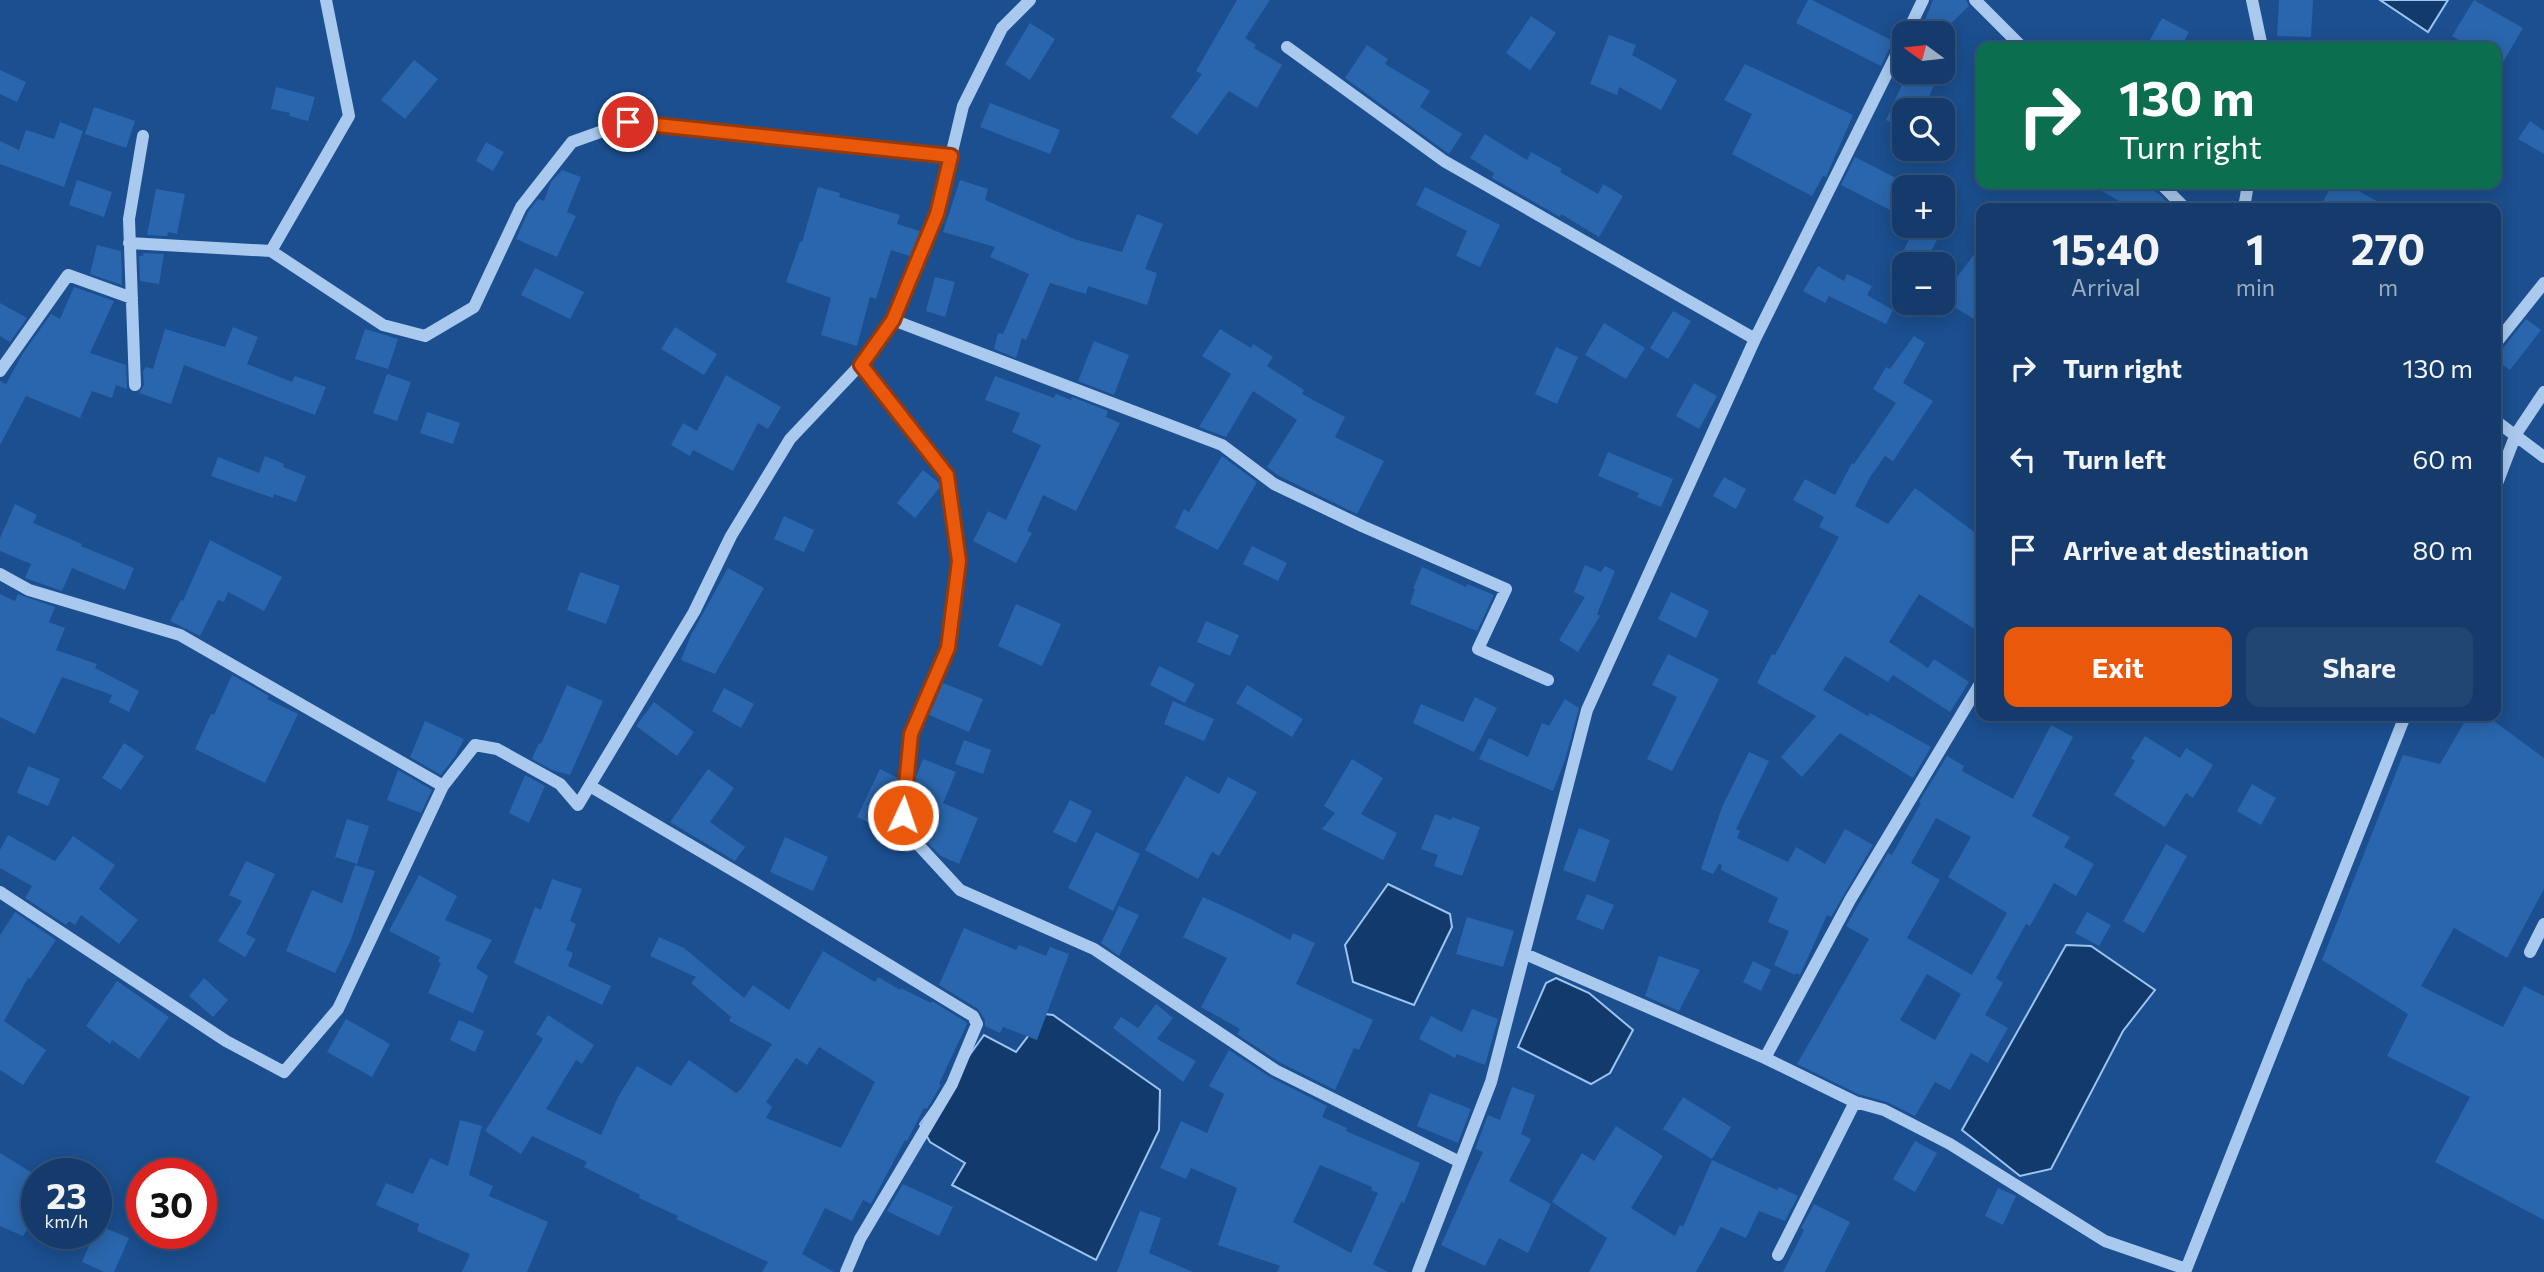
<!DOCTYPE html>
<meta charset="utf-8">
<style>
:root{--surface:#143b6b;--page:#214673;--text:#f1f3f6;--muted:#9dadc1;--line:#33557e;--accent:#ea580c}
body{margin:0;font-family:Commissioner,sans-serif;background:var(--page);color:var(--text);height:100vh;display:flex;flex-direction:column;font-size:26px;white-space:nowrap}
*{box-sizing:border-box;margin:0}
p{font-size:23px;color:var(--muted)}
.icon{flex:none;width:38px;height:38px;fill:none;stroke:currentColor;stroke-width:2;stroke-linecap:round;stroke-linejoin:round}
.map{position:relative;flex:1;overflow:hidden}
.details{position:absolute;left:1976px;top:203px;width:525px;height:518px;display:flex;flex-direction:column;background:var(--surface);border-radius:14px;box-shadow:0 4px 18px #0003,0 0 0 2px var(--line)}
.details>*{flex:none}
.top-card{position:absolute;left:1976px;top:42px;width:525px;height:147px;border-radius:14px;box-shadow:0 4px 18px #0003,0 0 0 2px var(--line);background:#0b6e4f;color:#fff;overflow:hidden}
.needle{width:46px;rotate:285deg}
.controls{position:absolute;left:1892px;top:21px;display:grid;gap:14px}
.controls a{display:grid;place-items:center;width:63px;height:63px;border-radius:14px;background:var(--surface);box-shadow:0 4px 18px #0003,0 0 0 2px var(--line);font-size:35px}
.speed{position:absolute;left:21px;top:1158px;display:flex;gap:14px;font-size:35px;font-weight:700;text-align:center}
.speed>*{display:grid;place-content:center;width:91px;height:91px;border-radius:50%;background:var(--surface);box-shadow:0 4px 18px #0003,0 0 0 2px var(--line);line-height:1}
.speed small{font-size:18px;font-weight:400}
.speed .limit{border:10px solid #d22;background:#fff;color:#111}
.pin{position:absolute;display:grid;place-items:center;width:60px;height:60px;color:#fff;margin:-30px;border:4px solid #fff;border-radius:50%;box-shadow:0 2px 7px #0007}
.me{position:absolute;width:77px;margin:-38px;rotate:3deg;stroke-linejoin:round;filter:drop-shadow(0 0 5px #0008)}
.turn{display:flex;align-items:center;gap:24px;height:147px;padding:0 28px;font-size:32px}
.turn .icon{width:91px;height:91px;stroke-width:2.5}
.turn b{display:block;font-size:49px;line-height:60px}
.eta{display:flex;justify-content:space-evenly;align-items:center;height:119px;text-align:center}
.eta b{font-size:42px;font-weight:700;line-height:49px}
.button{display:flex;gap:14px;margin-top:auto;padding:14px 28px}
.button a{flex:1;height:80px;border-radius:14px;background:var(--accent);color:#fff;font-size:28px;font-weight:700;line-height:80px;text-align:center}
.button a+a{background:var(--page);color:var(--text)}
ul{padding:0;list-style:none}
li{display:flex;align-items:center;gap:21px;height:91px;padding:0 28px}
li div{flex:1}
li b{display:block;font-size:26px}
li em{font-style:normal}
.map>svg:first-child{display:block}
.water{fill:#123a6d;stroke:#9cc4f0;stroke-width:2}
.building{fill:#2a66ad;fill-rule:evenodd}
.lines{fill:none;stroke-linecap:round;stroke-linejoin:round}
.minor{stroke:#a9c9ee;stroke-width:12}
.route-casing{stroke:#983908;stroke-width:18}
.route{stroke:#ea580c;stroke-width:12}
</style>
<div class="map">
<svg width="2544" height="1272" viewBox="0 0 2544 1272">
<rect width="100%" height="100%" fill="#1b4f8f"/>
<path class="water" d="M2380 0H2448L2428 32Z
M1388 884 1450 914 1452 927 1414 1005 1353 982 1345 945Z
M2066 945 2091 946 2155 990 2123 1031 2051 1169 2020 1176 1962 1130Z
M1556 978 1589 993 1633 1030 1610 1073 1591 1084 1518 1047 1546 983Z
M1045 1014 1053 1015 1160 1090 1159 1130 1096 1260 952 1185 965 1163 930 1142 920 1124 984 1035 1016 1052Z"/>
<path class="building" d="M1237 0H1270L1245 38 1256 45 1254 48 1282 65 1257 108 1229 91 1197 135 1171 117 1202 74 1196 71Z
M1808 0H1812L1893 41 1881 66 1796 23Z
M1933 0H1966L1969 6 1941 33H1920Z
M2279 0H2313L2311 37 2277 36Z
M2474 0 2523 28 2496 74V47H2471L2452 36Z
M1531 16 1556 33 1530 70 1506 53Z
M2162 18 2189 32 2181 47H2146Z
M1030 23 1055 39 1030 80 1005 64Z
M1609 35 1636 45 1632 55 1677 80 1661 110 1619 87 1617 95 1590 84Z
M1367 45 1388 59 1385 64 1430 91 1420 107 1462 134 1449 154 1345 78Z
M1904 59V72H1939L1924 110H1904V128L1886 120 1904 80 1896 74Z
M414 60 438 79 405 119 381 100Z
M1745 64 1853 115 1826 177 1823 176 1812 196 1732 154 1752 114 1724 100Z
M0 70 26 82 17 102 0 94Z
M276 87 315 97 308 121 289 116 290 113 271 109Z
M990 103 1060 130 1050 154 980 127Z
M94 107 135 121 126 148 85 134Z
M2530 121 2544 131V154L2518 139Z
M60 122 83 131 64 187 0 164V141L19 150 26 130 54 139Z
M1485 134 1527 160 1531 152 1562 169 1560 172 1598 194 1603 184 1623 196 1599 237 1561 214 1560 217 1492 178 1494 173 1470 158Z
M486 142 504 152 493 171 476 161Z
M1855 157 1904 182V217L1841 185Z
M562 170 581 177 567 212 576 216 557 257 516 239 528 212 538 199 544 201 551 182Z
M77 180 112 192 104 217 69 205Z
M960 180 988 189 985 200 1074 239 1122 252 1137 214 1163 224 1145 269 1157 273 1147 305 1088 286 1086 294 1050 283 1026 340 1022 338 1016 358 994 349 998 333 1003 334 1029 274 990 257 995 247 943 232Z
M2090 184H2141L2159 194 2173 208H2131Z
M2333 184H2346L2389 208H2319Z
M818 187 840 193 839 197 900 215 897 224 920 231 910 256 891 250 876 299 870 297 857 346 821 335 831 298 786 282 800 242H802Z
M1425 187 1500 225 1480 267 1456 256 1467 231 1416 205Z
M156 189 185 194 177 234 168 232 167 236 147 235Z
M1915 227 1938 238 1925 263 1903 252Z
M97 245 121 251 122 285 90 274Z
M1981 245V323L1942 300V297Z
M143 253 164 254 159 284 140 281 139 256H143Z
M1818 266 1844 281 1847 274 1872 286 1867 295 1893 310 1886 324 1829 296 1825 303 1803 291Z
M535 268 584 292 570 319 521 295Z
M935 277 955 282 945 317 926 311Z
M74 287 114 301 90 353 126 365 127 389 116 385 112 398 92 391 80 418 26 396 0 445V381L6 384 23 353 51 314 60 319Z
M0 303 27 318 10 342 0 336Z
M1673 311 1691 321 1668 359 1650 348Z
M2526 319 2541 330 2510 370 2496 360V352L2503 348Z
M1604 323 1645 348 1626 379 1585 355Z
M233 327 258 337 247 364 292 382 295 376 326 387 315 415 184 365 171 404 139 393 144 385 143 371 146 367 153 369 165 329 225 347Z
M675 327 717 354 704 375 661 349Z
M365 329 398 339 388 369 355 359Z
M1220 329 1251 348 1253 344 1273 357 1267 366 1304 390 1302 394 1345 417 1335 437 1384 461 1357 514 1279 476 1267 467 1297 420 1253 391 1226 437 1199 427 1231 374 1202 356Z
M1914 336 1925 343 1903 383 1933 401 1893 461 1885 456 1870 477 1855 506 1888 524 1915 488 1981 537V633L1919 594 1889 642 1928 668 1934 659 1969 682 1950 712 1893 675 1888 682 1845 656 1823 690 1868 716 1870 713 1931 747 1913 778 1840 733 1802 777 1781 757 1816 716 1757 683 1772 654 1775 655 1839 537 1819 527 1824 517 1793 500 1805 479 1835 495 1852 463 1854 464 1896 403 1873 389 1886 367 1890 369Z
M1094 341 1129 355 1114 395 1078 381Z
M1556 347 1578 357 1557 404 1535 394Z
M387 374 411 382 397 421 373 413Z
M726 375 781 407 768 429 758 423 733 471 693 450 690 456 671 445 683 423 697 431Z
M995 376 1054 398 1056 394 1071 400 1072 397 1108 411 1106 417 1120 423 1076 511 1043 495 1027 531 1032 533 1016 563 973 541 988 511 1006 520 1041 445 1012 432 1020 413 985 400Z
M1694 383 1717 396 1699 429 1676 416Z
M427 412 460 423 453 444 420 433Z
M1608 452 1673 479 1661 507 1637 497 1639 493 1598 476Z
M265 456 284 464 283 467 306 476 296 502 274 494 273 498 211 476 218 457 259 473Z
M1222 456 1257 482 1218 550 1175 528 1184 509 1189 512Z
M923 470 939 483 940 487 915 518 897 503Z
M1724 477 1746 489 1736 509 1713 496Z
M15 504 37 515 33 523 82 544 81 546 134 568 125 590 72 568 62 591 25 578 31 564 0 551V538Z
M784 516 814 530 804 552 774 539Z
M210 540 282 577 264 611 228 592 224 602 218 600 200 636 170 621 181 600 183 601Z
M1252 546 1287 563 1278 581 1243 564Z
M1585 565 1601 572 1605 566 1615 571 1597 614 1600 616 1578 652 1559 640 1585 597 1574 592Z
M1422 567 1466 587 1467 584 1494 595 1477 631 1410 604 1415 589H1413Z
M728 568 764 588 715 674 681 660 691 635Z
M580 572 620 586 606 624 567 610Z
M1671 592 1709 611 1696 638 1658 619Z
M0 594 15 601 18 594 55 607 49 622 65 628 56 650 97 664 95 668 139 691 129 712 109 702 112 695 62 677 35 734 0 717Z
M1016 604 1061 624 1042 666 998 646Z
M1206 621 1239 635 1230 656 1197 642Z
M1668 654 1719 679 1672 771 1647 759 1677 697 1652 685Z
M1159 666 1195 684 1185 703 1150 685Z
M232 675 269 696 267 699 298 714 265 783 195 749 211 714 214 715Z
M943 683 983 699 969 732 929 715Z
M567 685 603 701 570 775 552 770 532 759 539 743 541 744Z
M1247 685 1303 719 1292 737 1236 703Z
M724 688 754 704 741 728 712 711Z
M1475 697 1497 708 1474 752 1413 723 1421 704 1463 722Z
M1565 699 1579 708 1565 760 1553 791 1479 759 1489 738 1528 757 1542 723 1549 726Z
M1173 701 1214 719 1204 741 1164 724Z
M654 702 694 732 677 756 636 726Z
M2468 716H2487L2544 758V889L2507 958 2454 928 2421 986 2503 1027 2524 986 2544 996V1220L2435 1162 2470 1097 2387 1056 2408 1014 2322 960 2403 755 2440 764Z
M425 721 464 739 456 755 441 775 410 757Z
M2051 725 2073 737 2032 816 2070 837 2064 847 2094 864 2076 896 2054 883 2030 926 2026 924 1996 978 2003 983 1985 1015 2008 1028 1988 1063 1971 1053 1950 1090 1935 1082 1915 1116 1887 1102 1858 1094 1797 1064 1869 939 1846 926 1888 853 1892 855 1921 803 1919 802 1947 756 1964 766 1962 771 2013 799ZM1936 818 1971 837 1948 877 2007 913 1972 975 1907 938 1940 880 1911 863ZM1927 974 1961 994 1935 1040 1900 1020Z
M2145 736 2180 758 2186 748 2213 765 2193 798 2186 793 2165 827 2114 795 2135 761 2131 758Z
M964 740 991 750 983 774 955 764Z
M124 743 144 756 121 790 102 778Z
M1749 752 1769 761 1736 829 1740 831 1737 838 1788 862 1796 847 1825 864 1845 829 1873 845 1831 917 1827 915 1800 975 1796 973 1795 975 1774 965 1789 931 1768 922 1778 898 1721 870 1722 865 1719 864 1713 874 1701 869 1722 807Z
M923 759 956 772 943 803 978 818 959 864 941 856 928 843 934 828 915 820 912 814 916 777Z
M1352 759 1383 778 1361 814 1397 833 1383 860 1322 829 1335 813 1324 806Z
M28 766 60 779 48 806 17 793Z
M708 769 734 788 710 822 745 847 735 861 670 822Z
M880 769 898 778 895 812 887 808 878 827 857 817Z
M398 770 432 790 421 813 387 800Z
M525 775 545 786 529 823 509 813Z
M1186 776 1219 794 1228 777 1257 792 1219 856 1212 852 1198 879 1145 850Z
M2252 784 2276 798 2261 825 2237 811Z
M1070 800 1092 811 1076 843 1053 832Z
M1435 814 1451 820 1452 817 1480 827 1462 876 1434 866 1438 855 1421 849Z
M347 819 369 826 357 864 335 857Z
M1579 828 1610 840 1595 882 1563 870Z
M1096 832 1140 854 1113 911 1068 888Z
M8 835 55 861 73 836 115 865 99 889 138 920 119 944 81 915 75 925 69 921 66 925 25 898 32 886 0 868V850Z
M785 837 828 857 813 891 770 872Z
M2166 844 2187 856 2144 933 2123 921Z
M246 861 275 874 246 934 256 939 245 957 218 941 242 901 229 895Z
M355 865 375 871 350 942 335 973 286 951 312 890 342 903Z
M419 875 457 896 445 920 492 940 476 968 488 976 473 1013 428 993 441 963 438 962 440 957 389 931Z
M552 879 582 889 570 921 576 924 566 950 573 953 568 966 611 986 602 1005 514 963 535 907 541 910Z
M1587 894 1614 905 1603 930 1576 919Z
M1203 897 1251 919 1290 940 1293 933 1315 943 1296 984 1373 1020 1359 1050 1354 1048 1335 1090 1279 1062 1237 1034 1240 1029 1201 1007 1227 958 1183 937Z
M1119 906 1139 915 1119 956 1101 943Z
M15 912 56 940 30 979 28 978 4 1021 46 1050 23 1085 0 1070V935Z
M2087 912 2111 925 2099 946 2075 933Z
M1467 917 1514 931 1503 967 1456 954Z
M964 928 1016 950 1019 945 1046 956 1050 947 1069 954 1037 1040 1003 1027 1000 1033 985 1026V1020L978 1009 939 985Z
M659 937 684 948 744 998 753 985 789 1010 823 951 875 982 878 977 900 990 901 988 931 1003 932 1001 966 1022 967 1024 939 1084 941 1085 927 1109 924 1108 907 1141 905 1140 871 1204 863 1200 852 1221 825 1208 802 1254 834 1272H762L768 1262 676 1219 678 1216 639 1198 640 1195 584 1167 587 1162 532 1136 521 1154 485 1131 543 1039 536 1034 548 1015 594 1045 582 1064 576 1060 546 1109 601 1135 618 1097 637 1066 671 1086 689 1060 736 1093 742 1088 772 1044 729 1021 731 1017 691 983 696 977 650 956ZM819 1047 875 1082 841 1148 766 1118 772 1107 766 1102 796 1058 807 1065Z
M1659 956 1700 970 1679 1011 1645 996Z
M1753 961 1771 970 1761 991 1743 982Z
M204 978 228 1000 213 1017 189 996Z
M117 981 169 1017 139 1059 112 1040 110 1044 86 1026Z
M1156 1004 1173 1018 1157 1039 1196 1061 1183 1082 1113 1028 1121 1017 1138 1028Z
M1472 1009 1498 1019 1485 1065 1457 1054 1455 1058 1419 1039 1431 1016 1462 1032Z
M346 1019 390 1044 372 1077 327 1052Z
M459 1020 484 1031 475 1052 450 1040Z
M1229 1050 1270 1077 1327 1106 1322 1117 1347 1128 1346 1131 1420 1163 1404 1203 1401 1202 1373 1264 1388 1272H1277L1280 1266 1218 1245 1237 1188 1191 1168 1186 1179 1160 1168 1181 1121 1207 1133 1224 1094 1209 1086ZM1320 1165 1372 1187 1371 1190 1378 1193 1351 1253 1293 1222Z
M1512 1087 1535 1095 1521 1134 1531 1139 1509 1181 1551 1204 1528 1253 1499 1238 1485 1266 1441 1245 1483 1152 1475 1149 1488 1115 1500 1120Z
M1430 1093 1471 1109 1458 1143 1417 1126Z
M1683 1097 1731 1127 1712 1159 1663 1129Z
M460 1120 482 1126 469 1175 493 1186 489 1196 548 1222 527 1272H462L470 1254 417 1231 419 1224 376 1205 386 1183 413 1194 430 1158 448 1166Z
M1616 1126 1663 1156 1631 1208 1675 1236 1680 1225 1683 1227 1712 1160 1777 1190 1779 1187 1798 1196 1785 1221 1759 1211 1746 1238 1721 1227 1696 1272H1589L1607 1238 1552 1202 1582 1153 1594 1161Z
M1915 1141 1937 1153 1915 1192 1893 1179Z
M0 1153 37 1176V1215L23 1236 0 1226Z
M903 1184 953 1207 939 1236 887 1211Z
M1998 1188 2016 1196 2003 1225 1985 1216Z
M1814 1204 1850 1222 1825 1272H1783L1804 1230 1801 1228Z
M1140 1211 1161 1218 1149 1253 1193 1272H1117Z
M98 1225 129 1238 114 1272H104L82 1262 94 1234H96Z"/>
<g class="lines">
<path class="minor" d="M1975 0 2022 47
M2252 0 2262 47
M1907 33 1923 0
M1287 47 1444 161 1755 339
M2161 184 2185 208
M2244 208 2248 184
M129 243 271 251 383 325 425 336 474 307 521 207 572 142 628 122 951 156
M271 251 349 116 326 0
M893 320 1222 445 1274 484 1362 526 1506 589 1478 649 1548 680
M2496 343 2544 283
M861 364 947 475 959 561 948 648 911 734 903 815 913 839 960 890 1094 949 1275 1070 1460 1162
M0 371 68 275 132 298
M135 385 129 219 143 136
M2496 421 2544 457
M2496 486 2516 434 2544 392
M0 574 29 590 180 635 443 786
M590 786 758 885 973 1016 977 1024 952 1084 860 1239 846 1272
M0 892 226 1041 284 1072 338 1009 443 786 475 745 497 749 560 784 578 805 694 612 731 536 790 439 861 364 893 320 937 214 963 106 1002 28 1030 0
M2530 952 2544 924
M1525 954 1765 1058 1855 1102 1884 1110 1950 1144 2105 1241 2186 1269
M1765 1058 1850 900 1981 682
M1778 1255 1855 1102
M1418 1272 1491 1082 1587 710 1755 339 1904 39
M2185 1272 2405 716"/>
</g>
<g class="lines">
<g class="route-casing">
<path id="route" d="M628 122 951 156 937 214 893 320 861 365 947 475 959 561 948 648 911 734 903 815"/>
</g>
<use href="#route" class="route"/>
</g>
</svg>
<div class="controls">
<a><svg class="needle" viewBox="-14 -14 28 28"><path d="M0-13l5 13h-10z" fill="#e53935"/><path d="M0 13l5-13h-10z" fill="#9dadc1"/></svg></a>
<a><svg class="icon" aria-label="search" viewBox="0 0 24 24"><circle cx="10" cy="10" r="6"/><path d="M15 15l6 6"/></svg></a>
<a>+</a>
<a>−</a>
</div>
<div class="speed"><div>23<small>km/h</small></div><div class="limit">30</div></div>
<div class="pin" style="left:628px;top:122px;background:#d93025"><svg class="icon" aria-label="arrive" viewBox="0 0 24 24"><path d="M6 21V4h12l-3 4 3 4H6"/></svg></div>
<svg class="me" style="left:903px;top:815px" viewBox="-20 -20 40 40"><circle r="17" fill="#ea580c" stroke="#fff" stroke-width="3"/><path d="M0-11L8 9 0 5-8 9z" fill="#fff"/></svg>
<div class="top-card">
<div class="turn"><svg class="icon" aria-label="right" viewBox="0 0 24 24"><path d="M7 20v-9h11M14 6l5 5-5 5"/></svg><div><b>130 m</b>Turn right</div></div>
</div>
<section class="details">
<div class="eta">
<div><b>15:40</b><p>Arrival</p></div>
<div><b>1</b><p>min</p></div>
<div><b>270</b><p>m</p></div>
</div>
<ul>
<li><svg class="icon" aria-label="right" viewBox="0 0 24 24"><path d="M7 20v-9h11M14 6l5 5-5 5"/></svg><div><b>Turn right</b></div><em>130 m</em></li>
<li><svg class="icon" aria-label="left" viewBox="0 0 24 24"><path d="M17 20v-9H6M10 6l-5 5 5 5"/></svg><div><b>Turn left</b></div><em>60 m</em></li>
<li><svg class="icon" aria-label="arrive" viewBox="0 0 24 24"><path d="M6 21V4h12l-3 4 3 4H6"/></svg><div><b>Arrive at destination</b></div><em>80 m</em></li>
</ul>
<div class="button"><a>Exit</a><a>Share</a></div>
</section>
</div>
